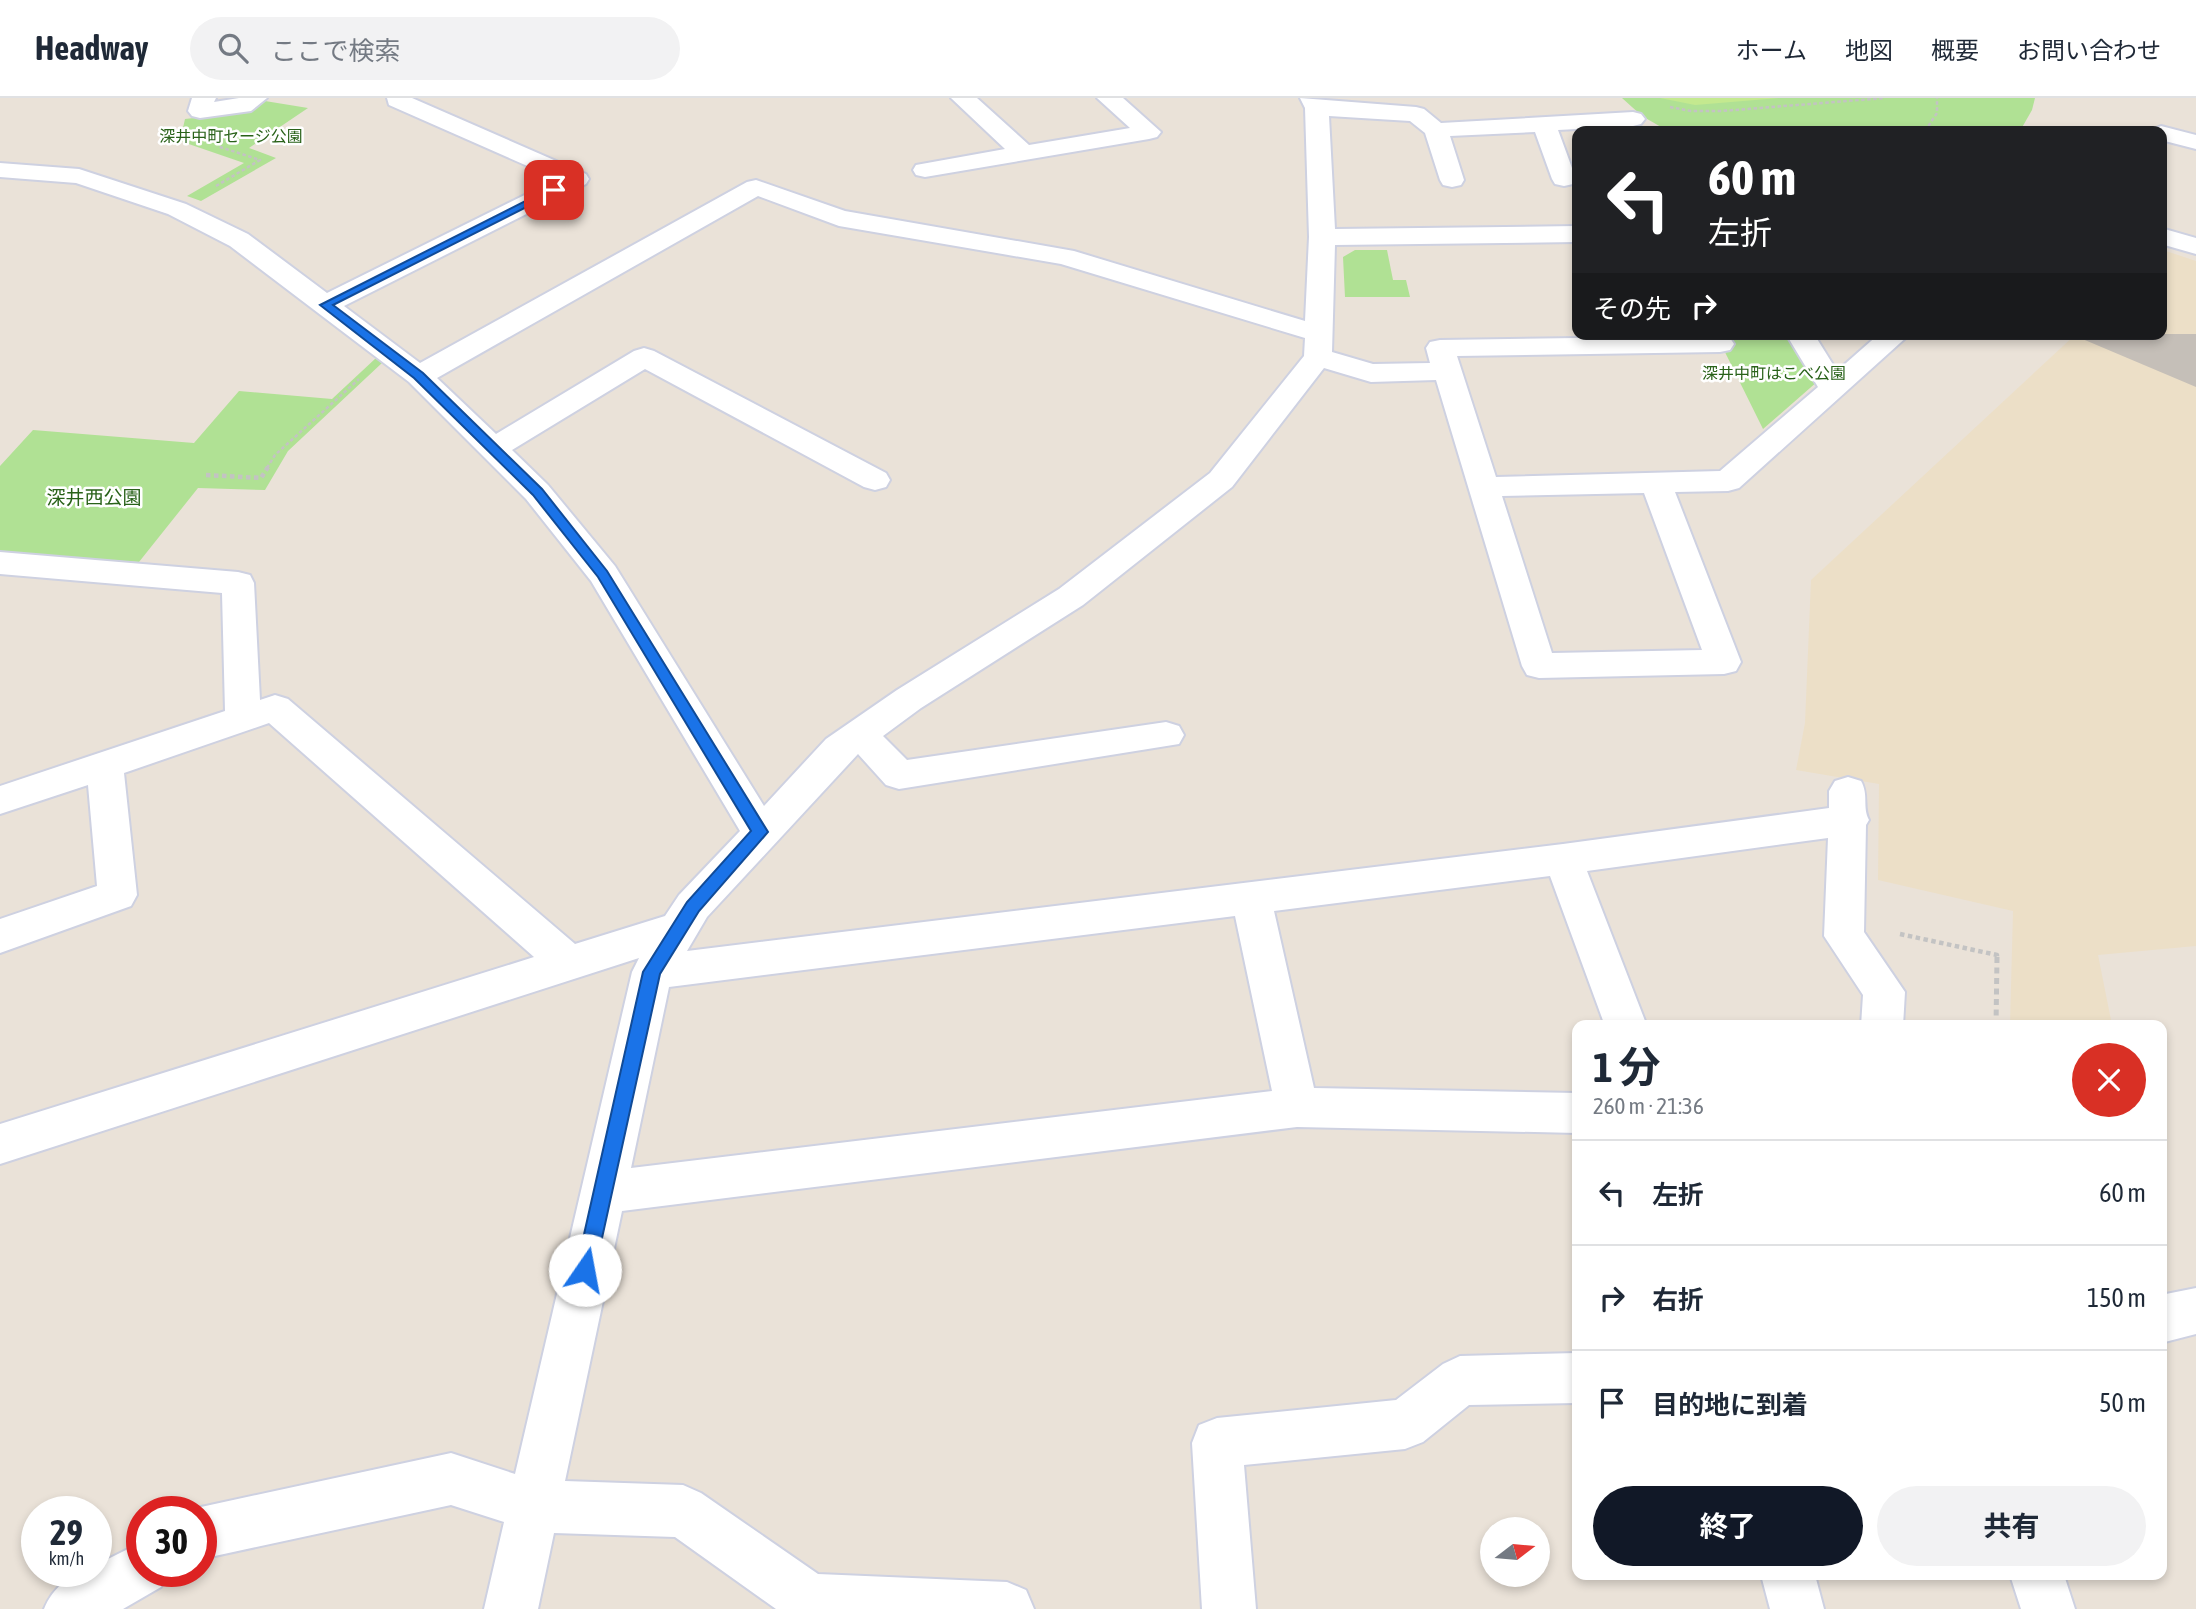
<!DOCTYPE html>
<html lang="ja">
<meta charset="utf-8">
<style>
:root{--surface:#fff;--page:#f2f2f3;--text:#1f2937;--muted:#747a83;--line:#e0e1e3;--accent:#111827}
body{margin:0;font-family:"Asap Condensed","Noto Sans JP",sans-serif;background:var(--page);color:var(--text);height:100vh;display:flex;flex-direction:column;font-size:26px;white-space:nowrap}
*{box-sizing:border-box;margin:0}
p{font-size:23px;color:var(--muted)}
.icon{flex:none;width:38px;height:38px;fill:none;stroke:currentColor;stroke-width:2;stroke-linecap:round;stroke-linejoin:round}
.map{position:relative;flex:1;overflow:hidden}
.sheet{position:absolute;left:1572px;top:922px;width:595px;height:560px;display:flex;flex-direction:column;background:var(--surface);border-radius:14px;box-shadow:0 4px 10px #0003}
.sheet>*{flex:none}
.banner{position:absolute;left:1572px;top:28px;width:595px;height:214px;border-radius:14px;box-shadow:0 4px 10px #0003;background:#202124;color:#fff;overflow:hidden}
.needle{width:46px;rotate:74deg}
.controls{position:absolute;left:1480px;top:1419px;display:grid;gap:14px}
.controls a{display:grid;place-items:center;width:70px;height:70px;border-radius:50%;background:var(--surface);box-shadow:0 4px 10px #0003;font-size:35px}
.speed{position:absolute;left:21px;top:1398px;display:flex;gap:14px;font-size:35px;font-weight:700;text-align:center}
.speed>*{display:grid;place-content:center;width:91px;height:91px;border-radius:50%;background:var(--surface);box-shadow:0 4px 10px #0003;line-height:1}
.speed small{font-size:18px;font-weight:400}
.speed .limit{border:10px solid #d22;background:#fff;color:#111}
.pin{position:absolute;display:grid;place-items:center;width:60px;height:60px;color:#fff;margin:-30px;border-radius:14px;box-shadow:0 4px 10px #0006}
.me{position:absolute;width:77px;margin:-38px;rotate:12deg;stroke-linejoin:round;filter:drop-shadow(0 0 5px #0008)}
.turn{display:flex;align-items:center;gap:24px;height:147px;padding:0 21px;font-size:32px}
.turn .icon{width:91px;height:91px;stroke-width:2.5}
.turn b{display:block;font-size:49px;line-height:60px}
.then{display:flex;align-items:center;height:66px;padding:0 21px;background:#0003;gap:14px;font-size:26px}
.round{display:grid;place-items:center;flex:none;width:74px;height:74px;border-radius:37px;background:var(--page)}
.summary{display:flex;align-items:center;justify-content:space-between;height:119px;padding:0 21px}
h1{font-size:42px;font-weight:700;line-height:52px}
.cta{display:flex;gap:14px;margin-top:auto;padding:14px 21px}
.cta a{flex:1;height:80px;border-radius:42px;background:var(--accent);color:#fff;font-size:28px;font-weight:700;line-height:80px;text-align:center}
.cta a+a{background:var(--page);color:var(--text)}
ul{padding:0;list-style:none}
li{display:flex;align-items:center;gap:21px;height:105px;padding:0 21px;border-top:2px solid var(--line)}
li div{flex:1}
li b{display:block;font-size:26px}
li em{font-style:normal}
header{display:flex;align-items:center;gap:42px;box-sizing:border-box;height:98px;padding:0 35px;background:var(--surface);border-bottom:2px solid var(--line)}
header strong{font-size:33px}
nav{display:flex;gap:38px;margin-inline-start:auto;font-size:24px}
.search{width:490px;height:63px;background:var(--page);display:flex;align-items:center;gap:18px;box-sizing:border-box;padding:0 24px;border-radius:38px;color:var(--muted);font-size:26px}
.map>svg:first-child{display:block}
.education{fill:#ecdfc7}
.green{fill:#b0e194}
.pitch{fill:#c4e98f}
.building{fill:#c5bfb8}
.lines{fill:none;stroke-linecap:round;stroke-linejoin:round}
.street-casing{stroke:#ced1e1;stroke-width:4}
.path-far2{stroke:#c3c3c3;stroke-width:2.5;stroke-dasharray:3.5 2.5;stroke-linecap:butt}
.path-far1{stroke:#c3c3c3;stroke-width:4.5;stroke-dasharray:4.5 3.5;stroke-linecap:butt}
.path{stroke:#c3c3c3;stroke-width:5;stroke-dasharray:6 4.5;stroke-linecap:butt}
.street{fill:#fff;fill-rule:evenodd}
.route{fill:#1a73e8;stroke:#114b97;stroke-width:2}
.labels{text-anchor:middle;stroke-width:5;stroke-linejoin:round;paint-order:stroke}
.far-park-label{font-size:16px;fill:#296219;stroke:#fff}
.park-label{font-size:19px;fill:#296219;stroke:#fff}
</style>
<header>
<strong>Headway</strong>
<div class="search"><svg class="icon" aria-label="search" viewBox="0 0 24 24"><circle cx="10" cy="10" r="6"/><path d="M15 15l6 6"/></svg>ここで検索</div>
<nav><a>ホーム</a><a>地図</a><a>概要</a><a>お問い合わせ</a></nav>
</header>
<div class="map">
<svg width="2196" height="1511" viewBox="0 0 2196 1511">
<rect width="100%" height="100%" fill="#eae2d8"/>
<path class="education" d="M2166 153 2196 163V848L2098 857 2112 927H2010L2013 813 1878 782 1879 686 1796 672 1805 625 1811 482 2076 236H2161V157Z"/>
<path class="green" d="M1622 0H2035L2032 12 2020 33H1668L1642 18Z
M265 3 308 10 249 50 276 60 201 103 187 98 244 65 180 43 185 21 248 14Z
M1355 152H1387L1393 182H1406L1410 199H1345L1343 159Z
M1716 236H1792L1818 283 1763 331Z
M376 260 382 265 288 353 265 392 198 390 139 464 0 455V368L33 332 194 345 239 293 332 301Z"/>
<path class="pitch" d="M1660 0H1779L1695 7Z"/>
<path class="building" d="M2196 236V289L2073 237V236Z"/>
<g class="lines">
<g class="street-casing">
<path id="street" d="M192 0H216L214 4 239 0H267L251 13 200 20 192 18 188 13Z
M387 0H412L586 76 589 81 586 86 344 208 420 265 747 84 756 82 845 113 1074 153 1305 223 1309 139 1305 10 1300 0 1416 9 1424 11 1441 25 1633 14 1641 16 1645 21 1641 26 1633 28 1558 32 1576 81 1573 86 1564 88 1555 86 1552 81 1535 34 1450 38 1464 82 1461 87 1452 89 1443 87 1440 82 1425 35 1410 23 1329 18 1335 131 1577 128V144L1335 147 1332 254 1373 266 1430 265 1426 250 1430 244 1440 242 1720 238 1730 240 1734 246 1730 252 1720 254 1457 258 1496 379 1720 373 1818 289 1786 236H1814L1837 273 1879 236H1910L1739 390 1728 393 1675 394 1741 564 1736 573 1724 576 1539 580 1527 577 1522 568 1436 282 1371 284 1324 270 1232 389 1083 507 921 610 883 638 907 662 1166 624 1179 628 1184 637 1179 646 899 691 886 687 858 656 707 819 687 853 1563 746 1829 710V693L1835 683 1848 679 1861 683C1869 697 1862 709 1869 722L1866 727 1864 834 1905 894 1903 928H1861L1863 897 1824 838 1828 740 1587 773 1647 928H1605L1550 778 1274 813 1314 990 1577 995V1035L1297 1029 622 1113 565 1383 683 1387 701 1395 818 1476 1007 1484 1026 1492 1034 1511H776L675 1439 554 1435 538 1511H484L504 1424 451 1407 201 1461V1414H188L201 1409 451 1355 515 1376 632 874 639 860 0 1066V1026L534 859 269 625 124 675 137 797 131 808 0 855V821L97 788 88 687 0 716V688L225 613 222 495 0 476V454L238 474 250 477 254 485 260 602 275 597 288 601 575 846 665 818 679 797 740 733 591 483 526 401 409 284 230 148 168 116 76 85 0 79V65L79 71 186 106 248 136 327 195 557 81 389 7ZM758 98 839 128 1061 166 1305 240 1304 258 1210 375 1059 491 897 592 826 641 764 708 615 468 548 387 512 352 645 271 864 389 875 392 886 389 890 382 886 375 654 253 644 250 634 253 496 336 437 280ZM1644 395 1702 552 1552 555 1502 398ZM1235 818 1272 993 631 1070 669 889Z
M951 0H977L1029 47 1130 30 1097 0H1123L1161 34 1157 39 1149 41 925 79 916 77 913 72 916 67 1005 51Z
M2161 28 2196 37V51L2161 42V33H2150Z
M2161 130 2196 140V156L2161 146Z
M2196 1190V1236L2161 1245V1197Z
M1577 1255V1305L1469 1307 1423 1344 1405 1351 1244 1367 1256 1511H1202L1192 1345 1199 1327 1217 1320 1396 1302 1443 1266 1460 1258Z
M142 1444V1474H167L161 1489 123 1511H44C53 1489 71 1474 96 1474V1467Z
M1761 1477H1815L1824 1511H1770Z
M2010 1477H2064L2075 1511H2021Z"/>
</g>
<path class="path-far2" d="M1670 9 1691 13H1722L1885 0
M1925 33 1937 15V0
M216 88 260 62 217 48
M267 370 275 357 359 281"/>
<path class="path-far1" d="M206 377 261 380 268 369
M1900 836 1997 857V861"/>
<path class="path" d="M1996 928 1997 859"/>
<use href="#street" class="street"/>
</g>
<path class="route" d="M551 90 560 92 333 207 423 275 542 391 607 473 768 734 699 813 660 876 595 1172 592 1179 585 1182 579 1179 576 1172 643 874 687 804 751 733 598 479 533 397 414 280 320 207Z"/>
<g class="labels">
<g class="far-park-label">
<text x="231" y="44">深井中町セージ公園</text>
<text x="1774" y="281">深井中町はこべ公園</text>
</g>
<g class="park-label">
<text x="94" y="406">深井西公園</text>
</g>
</g>
</svg>
<div class="controls">
<a><svg class="needle" viewBox="-14 -14 28 28"><path d="M0-13l5 13h-10z" fill="#e53935"/><path d="M0 13l5-13h-10z" fill="#747a83"/></svg></a>
</div>
<div class="speed"><div>29<small>km/h</small></div><div class="limit">30</div></div>
<div class="pin" style="left:554px;top:92px;background:#d93025"><svg class="icon" aria-label="arrive" viewBox="0 0 24 24"><path d="M6 21V4h12l-3 4 3 4H6"/></svg></div>
<svg class="me" style="left:585px;top:1172px" viewBox="-20 -20 40 40"><circle r="19" fill="#fff"/><path d="M0-13L10 11 0 6-10 11z" fill="#1a73e8"/></svg>
<div class="banner">
<div class="turn"><svg class="icon" aria-label="left" viewBox="0 0 24 24"><path d="M17 20v-9H6M10 6l-5 5 5 5"/></svg><div><b>60 m</b>左折</div></div>
<div class="then">その先<svg class="icon" aria-label="right" viewBox="0 0 24 24"><path d="M7 20v-9h11M14 6l5 5-5 5"/></svg></div>
</div>
<section class="sheet">
<div class="summary"><div><h1>1 分</h1><p>260 m · 21:36</p></div><a class="round" style="background:#d93025;color:#fff"><svg class="icon" aria-label="close" viewBox="0 0 24 24"><path d="M6 6l12 12M18 6L6 18"/></svg></a></div>
<ul>
<li><svg class="icon" aria-label="left" viewBox="0 0 24 24"><path d="M17 20v-9H6M10 6l-5 5 5 5"/></svg><div><b>左折</b></div><em>60 m</em></li>
<li><svg class="icon" aria-label="right" viewBox="0 0 24 24"><path d="M7 20v-9h11M14 6l5 5-5 5"/></svg><div><b>右折</b></div><em>150 m</em></li>
<li><svg class="icon" aria-label="arrive" viewBox="0 0 24 24"><path d="M6 21V4h12l-3 4 3 4H6"/></svg><div><b>目的地に到着</b></div><em>50 m</em></li>
</ul>
<div class="cta"><a>終了</a><a>共有</a></div>
</section>
</div>
